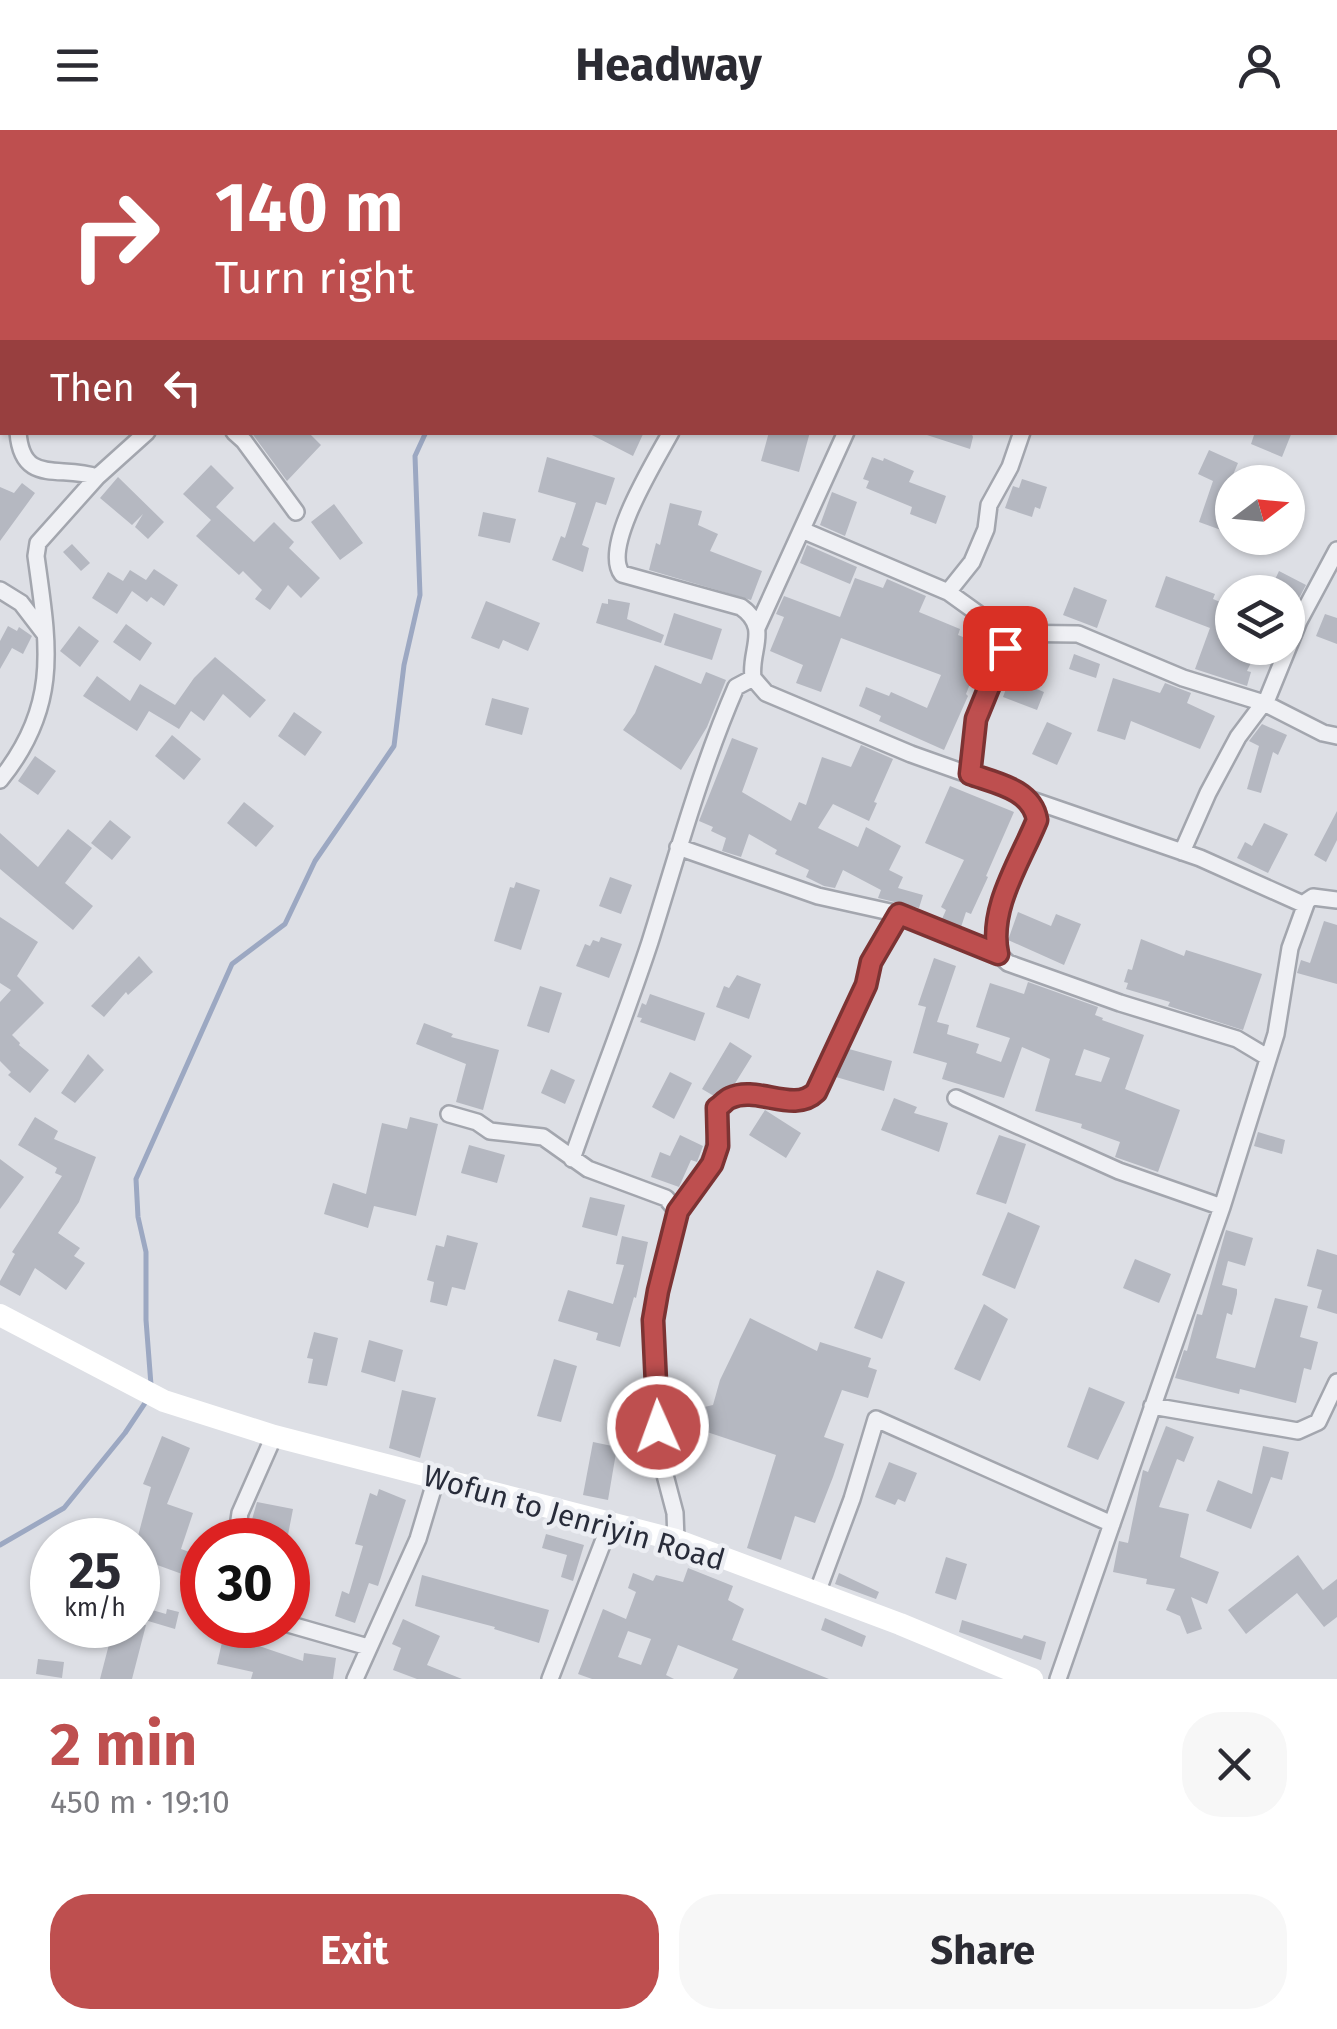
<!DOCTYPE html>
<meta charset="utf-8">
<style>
:root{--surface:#fff;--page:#f7f7f7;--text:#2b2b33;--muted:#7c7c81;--accent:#be4f4f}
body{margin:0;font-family:"Fira Sans",sans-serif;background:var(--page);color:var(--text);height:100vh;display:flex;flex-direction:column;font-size:38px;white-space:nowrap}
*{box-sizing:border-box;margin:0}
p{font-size:32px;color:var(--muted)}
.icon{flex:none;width:55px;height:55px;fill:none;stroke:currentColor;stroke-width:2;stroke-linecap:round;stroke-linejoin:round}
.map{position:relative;height:1549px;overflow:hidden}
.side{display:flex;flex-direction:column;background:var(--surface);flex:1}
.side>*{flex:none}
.top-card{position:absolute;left:0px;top:0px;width:1338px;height:305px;box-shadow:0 2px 8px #0004;background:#be4f4f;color:#fff;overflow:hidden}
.needle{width:65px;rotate:74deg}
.buttons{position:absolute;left:1215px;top:335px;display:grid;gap:20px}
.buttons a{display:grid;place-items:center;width:90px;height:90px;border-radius:50%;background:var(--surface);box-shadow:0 2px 8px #0004;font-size:50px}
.speed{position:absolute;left:30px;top:1388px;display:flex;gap:20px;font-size:50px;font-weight:700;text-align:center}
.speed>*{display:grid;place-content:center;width:130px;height:130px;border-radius:50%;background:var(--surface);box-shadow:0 2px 8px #0004;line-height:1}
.speed small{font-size:25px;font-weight:400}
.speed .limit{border:15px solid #d22;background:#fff;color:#111}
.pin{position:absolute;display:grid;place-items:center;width:85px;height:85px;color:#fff;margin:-42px;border-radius:20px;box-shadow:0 5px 15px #0006}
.me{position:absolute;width:110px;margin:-55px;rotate:358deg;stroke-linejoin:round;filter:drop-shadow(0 0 8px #0008)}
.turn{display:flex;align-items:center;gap:35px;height:210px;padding:0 50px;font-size:45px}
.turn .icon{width:130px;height:130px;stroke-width:2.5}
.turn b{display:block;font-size:70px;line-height:85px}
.then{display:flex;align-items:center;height:95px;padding:0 50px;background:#0003;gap:20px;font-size:38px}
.round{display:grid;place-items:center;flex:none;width:105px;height:105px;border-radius:40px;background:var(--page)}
.overview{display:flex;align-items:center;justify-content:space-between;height:170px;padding:0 50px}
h1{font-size:60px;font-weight:700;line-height:75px;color:var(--accent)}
.button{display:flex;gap:20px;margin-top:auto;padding:20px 50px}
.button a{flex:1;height:115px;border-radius:40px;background:var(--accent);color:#fff;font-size:40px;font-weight:700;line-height:115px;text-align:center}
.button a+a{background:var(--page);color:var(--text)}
header{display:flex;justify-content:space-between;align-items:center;height:130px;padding:0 50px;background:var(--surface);font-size:45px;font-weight:700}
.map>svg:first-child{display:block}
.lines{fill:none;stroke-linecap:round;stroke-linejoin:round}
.stream{stroke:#9ca8c2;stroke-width:5}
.building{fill:#b5b8c1;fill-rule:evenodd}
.street-casing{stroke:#a3a6ae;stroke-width:20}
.street{stroke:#eff0f4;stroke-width:15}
.secondary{stroke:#fff;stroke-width:22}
.route-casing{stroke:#7c3333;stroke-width:25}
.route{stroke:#be4f4f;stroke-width:18}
.labels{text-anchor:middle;stroke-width:9;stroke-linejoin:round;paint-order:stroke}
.street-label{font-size:30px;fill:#282c3a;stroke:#eceef3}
</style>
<header><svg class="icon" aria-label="menu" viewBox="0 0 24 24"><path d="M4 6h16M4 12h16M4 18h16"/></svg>Headway<svg class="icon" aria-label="person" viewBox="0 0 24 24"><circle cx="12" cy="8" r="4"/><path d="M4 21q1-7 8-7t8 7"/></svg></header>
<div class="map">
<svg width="1337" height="1549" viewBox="0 0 1337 1549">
<rect width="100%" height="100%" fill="#dddfe5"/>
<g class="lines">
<path class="stream" d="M523 2V0
M151 1255 146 1190V1122L138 1087 136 1049 232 834 285 794 315 731 394 616 404 535 420 465 415 326 426 302
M0 1415 64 1378 125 1303 147 1270"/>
</g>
<path class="building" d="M251 302H308L321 315 287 351Z
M586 302H644L633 326Z
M769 302H810L799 342 761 331Z
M928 302H971L973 307 970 319 927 305Z
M1255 302H1292L1282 327 1251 314Z
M1209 320 1238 333 1222 371 1232 375V404L1199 392 1213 351 1198 344Z
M547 327 615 348 606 375 596 372 582 415 589 418 583 442 552 430 561 406 565 408 576 373 538 362Z
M872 327 883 331 884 328 914 341 909 352 946 366 936 394 910 384 912 377 866 358 869 351 863 349Z
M211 335 234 358 216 377 254 412 274 392 294 412 289 418 320 448 301 468 288 455 270 480 255 469 262 460 243 441 239 445 196 406 211 390 183 364Z
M118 347 164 392 148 409 135 397 143 384 132 395 100 368Z
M1022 349 1047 357 1040 379 1035 377 1032 387 1005 378 1013 356 1019 358Z
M22 353 35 363 0 411V357L14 363Z
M832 362 857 372 845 406 820 395Z
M670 373 702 381 698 395 718 404 710 421 762 441 751 470 649 440 656 413 660 415Z
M334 374 363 413 340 430 311 392Z
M483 382 516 389 510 413 478 406Z
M72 414 90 433 81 441 63 422Z
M807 415 857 437 850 454 800 433Z
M154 439 178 455 164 476 151 467 147 472 132 461 117 484 92 468 108 442 123 451 130 440 146 450Z
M1279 441 1306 455 1288 489V462H1269Z
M1166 446 1215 464 1213 469 1232 477V518H1258L1247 541 1251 542 1247 556 1195 539 1210 498 1155 477Z
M855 448 883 458 887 449 926 466 919 482 960 499 958 505 985 516 966 564 968 566 944 620 879 591 881 586 859 576 866 557 889 566 891 562 927 578 941 545 841 508 821 562 796 553 803 535 770 521 784 487 776 484 784 466 840 487Z
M1074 457 1107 470 1097 498 1063 485Z
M608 469 630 473 627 489 664 505 661 513 596 493 602 473 608 474Z
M486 471 540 493 528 521 503 510 499 519 471 508Z
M674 483 722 499 712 530 664 515Z
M1325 484 1337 488V514L1316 506Z
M126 494 152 513 140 531 113 512Z
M8 496 17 501 19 497 32 506 23 524 12 518 0 539V511Z
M79 496 99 511 80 537 60 521Z
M1074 524 1100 534 1096 548 1069 539Z
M215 527 266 570 250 588 223 564 204 591 191 581 179 599 149 581 137 601 83 566 97 546 130 571 140 554 175 575 194 548Z
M655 535 701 554 706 542 726 550 707 597 681 640 623 600 635 583Z
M1010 548 1044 562 1037 580 1003 567Z
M1113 548 1160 563 1165 553 1191 563 1187 573 1215 586 1200 619 1131 591 1125 610 1097 601Z
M492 568 529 578 522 605 485 595Z
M294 582 322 602 305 626 278 606Z
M1047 592 1072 603 1057 635 1032 624Z
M1262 594 1287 605 1278 625 1273 622 1261 663 1247 659 1259 616 1249 611Z
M172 605 201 629 184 650 155 626Z
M732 608 758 618 742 662 791 691 799 672 806 675 822 627 851 637 861 615 893 629 874 672 877 673 869 691 833 674 818 698 858 717 866 697 901 716 889 740 903 747 898 758 923 765 919 778 878 768 881 760 843 740 835 758 824 756 806 747 809 740 775 724 777 720 749 704 741 727 722 721 726 708 711 701 713 697 699 691Z
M35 626 56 641 38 665 18 651Z
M950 656 1014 682 986 746 988 747 971 784 966 782 961 797 942 789 946 780 941 777 964 730 925 713Z
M244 672 274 696 256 717 227 693Z
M1337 681V710L1326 732 1314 725Z
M110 690 131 707 112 730 91 713Z
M1264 693 1288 704 1268 743 1237 728 1245 712 1252 716Z
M68 699 92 718 65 753 93 776 73 800 0 739V703L38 737Z
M610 747 632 755 621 784 599 776Z
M516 752 540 760 521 820 494 811 510 757 514 758Z
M1018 782 1051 796 1056 784 1081 794 1064 835 1008 810Z
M0 787 38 812 17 846 44 873 12 905 20 913 19 915 49 940 30 963 8 945 11 942 0 931V872L11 860 0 853Z
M1324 791 1337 795V854L1297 843 1301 830 1310 833Z
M601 807 622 814 609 848 576 836 585 814 590 816 593 810 599 812Z
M1141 809 1184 826 1186 820 1262 844 1243 900 1168 876 1170 872 1126 859 1128 853 1124 852 1128 839 1132 840Z
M139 826 153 842 128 865 126 862 104 887 91 876Z
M934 828 956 836 937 892 949 895 947 904 979 914 976 923 1001 932 1010 908 976 897 990 853 1024 864 1028 852 1098 877 1095 885 1103 888 1102 890 1144 905 1125 959 1180 980 1158 1042 1115 1027 1120 1012 1081 998 1082 994 1035 981 1050 929 1022 917 1004 968 942 949 947 933 913 923 926 877 918 875ZM1084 919 1110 928 1101 952 1075 945Z
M737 845 761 854 749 889 716 877 724 856 729 858Z
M540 856 562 863 549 903 527 896Z
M650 864 705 883 695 911 640 892 642 888 637 887 642 873 646 875Z
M424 893 453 904 451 907 499 920 483 980 456 972 466 934 416 914Z
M730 912 752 926 734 955 714 966 702 959Z
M849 919 892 931 884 961 836 947Z
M88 924 104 940 75 973 61 963Z
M551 939 575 950 565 974 541 963Z
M670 942 692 953 674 989 652 977Z
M894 968 917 977 914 983 948 993 939 1022 881 1000Z
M765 980 801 1003 786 1028 749 1005Z
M35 987 58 1001 54 1009 96 1027 79 1072 58 1103 80 1118 74 1126 85 1133 66 1160 35 1138 20 1166 0 1155V1151L15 1124 12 1122 62 1046 55 1043 57 1038 18 1015Z
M410 987 438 994 416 1086 374 1076 368 1098 324 1084 333 1053 366 1064 382 993 407 999Z
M1258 1002 1285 1010 1282 1024 1254 1016Z
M680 1005 703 1016 697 1032 691 1030 679 1057 651 1047 660 1022 670 1026Z
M999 1005 1026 1014 1006 1074 976 1064Z
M469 1015 505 1025 497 1053 461 1043Z
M0 1029 24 1047 0 1079Z
M590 1067 625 1075 617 1106 582 1097Z
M1008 1082 1040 1096 1015 1159 982 1145Z
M1226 1100 1253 1108 1245 1136 1228 1131 1222 1155 1237 1159V1164L1232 1185 1227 1183 1216 1228 1255 1238 1275 1168 1308 1176 1300 1207 1318 1212 1311 1240 1304 1238 1296 1273 1240 1259 1239 1264 1175 1248 1184 1220 1187 1221 1197 1184 1202 1185Z
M447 1105 478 1113 465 1160 452 1157 447 1176 430 1172 434 1152 427 1150 436 1115 444 1117Z
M622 1106 648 1112 636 1168 634 1167 620 1217 596 1210 598 1203 558 1191 568 1160 613 1174 624 1135 616 1134Z
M1317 1119 1337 1125V1184L1317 1178 1322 1160 1307 1156Z
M1135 1129 1171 1144 1159 1173 1123 1158Z
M877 1140 905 1152 882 1209 854 1198Z
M984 1174 1008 1189 980 1251 954 1239Z
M750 1188 817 1221 820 1212 871 1228 868 1237 877 1240 868 1268 842 1260 824 1307 844 1314 833 1347 815 1393 795 1386 781 1430 747 1418 776 1325 692 1297 697 1282 702 1283 704 1277 713 1275 720 1250Z
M314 1202 338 1208 327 1256 308 1253 313 1229 307 1228Z
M369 1210 403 1220 395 1252 361 1242Z
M554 1229 577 1236 561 1292 537 1286Z
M1089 1257 1125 1272 1098 1330 1067 1317Z
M402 1260 436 1268 420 1328 389 1318Z
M1166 1296 1194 1307 1184 1332 1177 1329 1159 1377 1189 1384 1180 1427 1219 1442 1207 1474 1191 1467 1202 1499 1187 1504 1180 1486 1166 1480 1175 1459 1146 1454 1147 1449 1113 1442 1119 1411 1128 1413 1143 1340 1148 1342Z
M162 1306 190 1318 167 1374 193 1383 181 1419 201 1426 193 1448 149 1432 139 1458 138 1406 151 1357 143 1354Z
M593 1312 617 1317 608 1370 583 1365Z
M1263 1316 1289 1322 1282 1350 1271 1347 1251 1399 1206 1381 1218 1350 1252 1364Z
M889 1332 917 1343 905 1372 898 1369 895 1375 875 1367Z
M379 1359 406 1370 378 1456 369 1453 355 1493 335 1486 342 1461 349 1464 363 1416 355 1414 370 1363 377 1366Z
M257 1372 293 1379 287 1410H261L265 1396 251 1393Z
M546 1404 584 1415 573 1451 561 1447 567 1425 542 1418Z
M1298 1425 1323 1460 1337 1449V1487L1324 1497 1297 1463 1246 1504 1228 1480Z
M946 1427 967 1434 956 1470 935 1463Z
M688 1438 733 1456 728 1470 744 1479 732 1510 829 1549H733L738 1539 678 1515 666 1545 674 1549H592L578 1544 603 1479 626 1489 636 1462 628 1458 633 1443 653 1451 656 1445 683 1452ZM628 1501 651 1509 641 1535 618 1527Z
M839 1443 879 1462 876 1469 835 1454Z
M422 1445 549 1480 539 1513 494 1499 495 1497 415 1476Z
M138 1476 166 1484 167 1479 179 1482 175 1499 138 1488Z
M825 1488 866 1506 862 1517 821 1500Z
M403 1489 440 1506 427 1535 462 1549H417L393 1540 401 1518 392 1514Z
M962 1490 1022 1509 1024 1505 1046 1512 1041 1530 959 1502Z
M114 1495H146L132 1549H100Z
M226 1495 255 1505 253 1514 303 1531 304 1523 336 1528 333 1549H251L253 1542 217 1534Z
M38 1529 64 1532 62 1548 36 1544Z"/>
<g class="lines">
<g class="street-casing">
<path id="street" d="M20 2V0
M800 2 802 0
M978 2 980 0
M1155 2 1156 0
M1335 27 1337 21
M0 74H2
M1335 251 1337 252
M234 302 244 311 296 382
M671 302C656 330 601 417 622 444L741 477C771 498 749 520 753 548L766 563 911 624 1018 662 1032 675 1037 690C1021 731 988 778 998 824L1008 833 1120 873 1237 909 1267 927
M97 347 147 302
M802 400 948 462 1005 503 1078 504 1183 548 1264 573 1323 603 1337 606
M0 460 21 473 44 503
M948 462 972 432 986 399 989 375 1010 337 1022 302
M757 498 846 302
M970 644 975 589 1000 535 1005 503
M0 650C61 575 48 514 36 426L38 413 97 347C61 334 22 357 18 302
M1026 668 1200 728 1305 775
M678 717 818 766 899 784 998 824
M1182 722 1208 663 1238 607 1268 567 1299 491 1337 420
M956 968 1119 1041 1222 1077
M449 984 477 992 490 1001 543 1007 588 1039 666 1068 677 1081 653 1190 660 1326 675 1383 676 1410
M572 1029C597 957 626 885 650 812 677 726 700 640 736 557L753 548
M677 1081C707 1035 718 1036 717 978 722 975 725 970 730 968 757 955 794 984 816 962L866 855 871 832 899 784
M1152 1276 1298 1301 1318 1292 1337 1252
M236 1410 240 1383 274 1306
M817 1463 852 1369 876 1289 1112 1394
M288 1494 368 1517
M355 1549 418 1409 436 1349
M550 1549 610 1394
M1058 1549 1222 1077 1276 904 1290 818 1307 771 1313 767 1337 770"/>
</g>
<use href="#street" class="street"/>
<path class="secondary" d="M0 1185 164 1271 274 1306 676 1410 900 1494 1032 1549"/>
</g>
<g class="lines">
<g class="route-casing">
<path id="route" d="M658 1297 653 1190 658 1161 678 1081 712 1034 718 1016 717 978C722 975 725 970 730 968 757 955 794 984 816 962L866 855 871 832 899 784 998 824C988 778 1021 730 1037 690 1032 659 995 653 970 644L976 589 1005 518"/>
</g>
<use href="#route" class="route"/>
</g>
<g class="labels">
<g class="street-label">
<text transform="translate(574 1388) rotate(16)" y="10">Wofun to Jenriyin Road</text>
</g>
</g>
</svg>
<div class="buttons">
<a><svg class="needle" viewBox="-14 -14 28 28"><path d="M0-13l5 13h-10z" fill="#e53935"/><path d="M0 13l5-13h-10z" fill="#7c7c81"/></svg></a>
<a><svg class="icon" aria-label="layers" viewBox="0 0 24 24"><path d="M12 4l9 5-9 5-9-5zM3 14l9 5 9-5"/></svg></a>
</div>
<div class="speed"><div>25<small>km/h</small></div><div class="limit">30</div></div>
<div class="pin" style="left:1005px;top:518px;background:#d93025"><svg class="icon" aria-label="arrive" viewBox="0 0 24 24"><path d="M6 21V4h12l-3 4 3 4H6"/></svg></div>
<svg class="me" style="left:658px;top:1297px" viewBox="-20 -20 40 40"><circle r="17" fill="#be4f4f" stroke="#fff" stroke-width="3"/><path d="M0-11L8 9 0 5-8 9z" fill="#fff"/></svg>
<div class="top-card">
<div class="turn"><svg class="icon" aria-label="right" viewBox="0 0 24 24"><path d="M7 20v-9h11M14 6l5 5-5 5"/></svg><div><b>140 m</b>Turn right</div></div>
<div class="then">Then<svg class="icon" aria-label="left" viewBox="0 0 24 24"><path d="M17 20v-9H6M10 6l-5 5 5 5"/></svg></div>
</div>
</div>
<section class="side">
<div class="overview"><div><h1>2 min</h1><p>450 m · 19:10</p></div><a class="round"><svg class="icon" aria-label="close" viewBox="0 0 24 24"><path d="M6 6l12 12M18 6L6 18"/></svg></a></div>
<div class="button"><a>Exit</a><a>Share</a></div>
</section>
